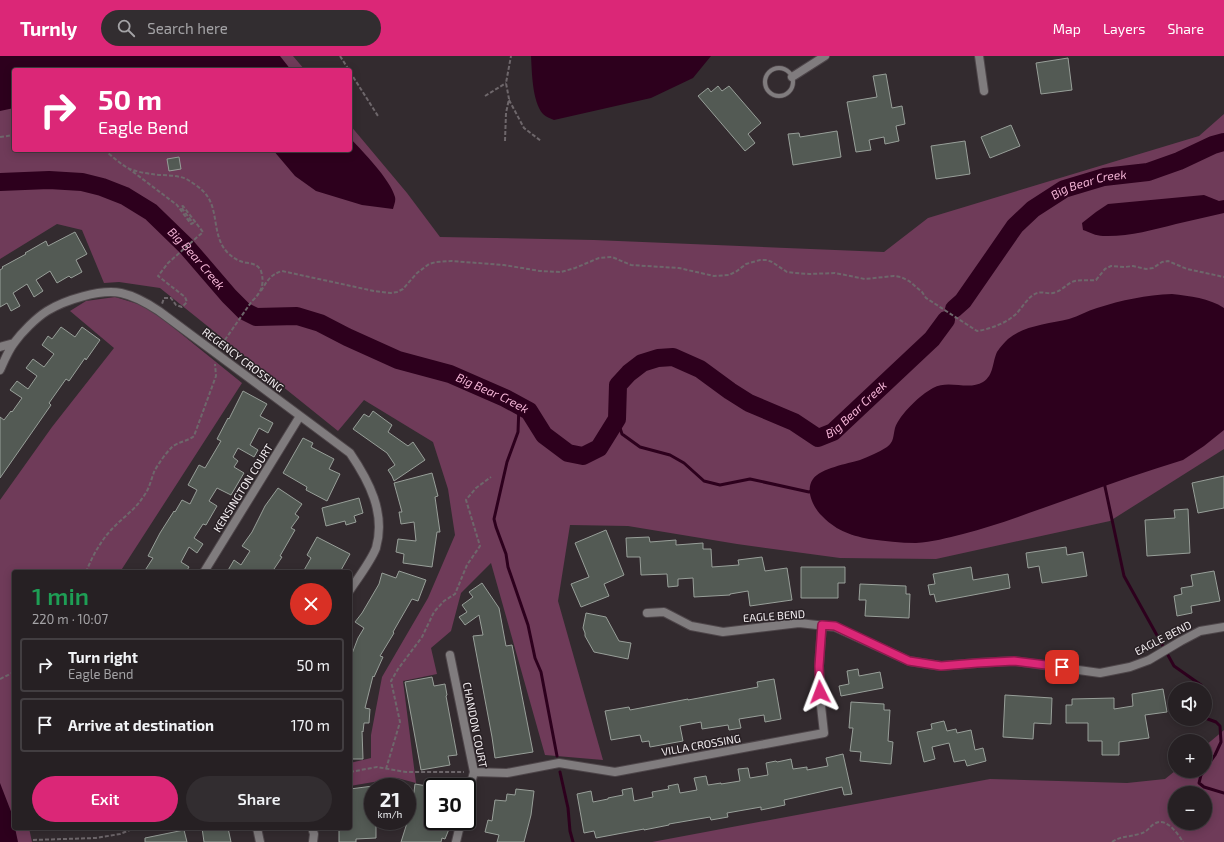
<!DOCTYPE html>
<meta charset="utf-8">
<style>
:root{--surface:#262023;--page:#322d30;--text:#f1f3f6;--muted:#a4a3a6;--line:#423e41;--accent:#db2777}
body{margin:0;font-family:"Exo 2",sans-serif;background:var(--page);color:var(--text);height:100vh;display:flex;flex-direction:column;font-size:15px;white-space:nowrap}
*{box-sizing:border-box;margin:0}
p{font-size:13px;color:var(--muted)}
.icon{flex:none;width:22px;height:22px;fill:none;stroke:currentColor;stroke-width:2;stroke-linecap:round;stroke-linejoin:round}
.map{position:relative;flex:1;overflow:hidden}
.side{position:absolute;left:12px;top:514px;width:340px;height:260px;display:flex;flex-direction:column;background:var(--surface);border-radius:4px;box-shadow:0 2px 10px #0003,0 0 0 1px var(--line)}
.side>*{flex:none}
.guide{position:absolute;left:12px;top:12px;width:340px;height:84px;border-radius:4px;box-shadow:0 2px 10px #0003,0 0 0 1px var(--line);background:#db2777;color:#fff;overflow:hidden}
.buttons{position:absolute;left:1168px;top:626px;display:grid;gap:8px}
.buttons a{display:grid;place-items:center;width:44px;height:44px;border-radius:50%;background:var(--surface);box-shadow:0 2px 10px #0003,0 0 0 1px var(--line);font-size:20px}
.speed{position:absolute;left:364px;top:722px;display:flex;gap:8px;font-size:20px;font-weight:700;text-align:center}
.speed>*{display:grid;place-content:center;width:52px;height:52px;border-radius:50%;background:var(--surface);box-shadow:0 2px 10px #0003,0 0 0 1px var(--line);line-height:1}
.speed small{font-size:10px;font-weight:400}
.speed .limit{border:2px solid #111;border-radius:6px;background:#fff;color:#111}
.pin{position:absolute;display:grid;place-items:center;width:34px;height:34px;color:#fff;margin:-17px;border-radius:8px;box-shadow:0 2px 6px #0006}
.me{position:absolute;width:44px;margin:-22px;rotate:357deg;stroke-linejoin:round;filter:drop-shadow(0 0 3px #0008)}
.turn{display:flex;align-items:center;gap:14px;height:84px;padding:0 20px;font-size:18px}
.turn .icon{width:52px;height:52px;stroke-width:2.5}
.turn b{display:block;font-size:28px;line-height:34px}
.round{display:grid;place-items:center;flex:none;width:42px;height:42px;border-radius:21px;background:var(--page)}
.head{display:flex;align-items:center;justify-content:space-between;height:68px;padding:0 20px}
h1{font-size:24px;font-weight:600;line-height:30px;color:#1e9e55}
.action{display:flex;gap:8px;margin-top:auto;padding:8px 20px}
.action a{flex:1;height:46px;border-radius:24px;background:var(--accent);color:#fff;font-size:16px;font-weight:600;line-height:46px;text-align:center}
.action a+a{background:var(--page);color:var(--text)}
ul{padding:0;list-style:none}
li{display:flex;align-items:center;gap:12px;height:54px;margin:0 8px 6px;padding:0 12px;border:2px solid var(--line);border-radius:4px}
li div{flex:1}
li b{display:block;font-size:15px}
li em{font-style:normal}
header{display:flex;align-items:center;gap:24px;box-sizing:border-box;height:56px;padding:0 20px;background:var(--accent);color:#fff}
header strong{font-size:19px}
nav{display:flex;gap:22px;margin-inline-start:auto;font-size:14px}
.search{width:280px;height:36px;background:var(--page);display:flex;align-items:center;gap:10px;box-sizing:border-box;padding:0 14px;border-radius:22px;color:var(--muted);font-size:15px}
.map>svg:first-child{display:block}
.green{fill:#6f3b59;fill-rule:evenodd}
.water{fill:#2d001d}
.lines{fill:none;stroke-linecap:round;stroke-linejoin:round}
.stream{stroke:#2d001d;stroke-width:3}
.river{stroke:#2d001d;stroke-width:18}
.building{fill:#535a54;stroke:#989f99}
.lane-casing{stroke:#4e464a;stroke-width:5.5}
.street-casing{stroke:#4e464a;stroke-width:10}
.path{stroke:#6e676b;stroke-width:2;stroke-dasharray:4 2;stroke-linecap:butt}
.lane{stroke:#807c7e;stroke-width:4}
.street{stroke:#807c7e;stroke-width:8}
.route-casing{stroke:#8e194d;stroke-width:10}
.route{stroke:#db2777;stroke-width:7}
.labels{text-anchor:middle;stroke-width:3;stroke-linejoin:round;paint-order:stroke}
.street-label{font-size:11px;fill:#f3eef1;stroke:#292125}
.water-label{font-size:12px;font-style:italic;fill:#f4b4d6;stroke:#292125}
</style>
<header>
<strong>Turnly</strong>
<div class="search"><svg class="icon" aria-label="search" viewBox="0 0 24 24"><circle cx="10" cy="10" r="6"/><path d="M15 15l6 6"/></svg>Search here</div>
<nav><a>Map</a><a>Layers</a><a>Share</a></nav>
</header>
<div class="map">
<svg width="1224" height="786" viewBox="0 0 1224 786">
<rect width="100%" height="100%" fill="#332b2f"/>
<path class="green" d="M0 0H293L305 14H14V94H350V69L407 137 440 181 594 184 884 196 928 162 1199 80 1224 58V393L1110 465 936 503 840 502 737 488 628 470 570 469 558 545 603 704 545 699 491 507 461 537 451 575 431 592 437 618 403 625 416 727 397 722 350 730V707L371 702V679L382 621 428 542 455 479 448 433 433 386 364 344 338 375 160 232 119 226 104 227 82 174 57 168 0 203Z
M115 241 148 251 242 327 120 516H14V772H29L32 786H0V444L52 371 114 292 70 255 86 245Z
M1224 674V786H652L990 723 1127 727 1165 723 1175 715H1205V690ZM1175 737H1205V767H1175Z"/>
<path class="water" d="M0 0H280L291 14H14V52L0 55Z
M531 0H711L693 22 651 42 554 64C550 62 546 61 543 58 532 45 532 16 531 0Z
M350 82C363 96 390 123 395 141 396 145 394 149 393 153L362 149 316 135 295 120 273 94H350Z
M1204 139 1219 145 1224 144V157C1208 161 1192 164 1176 168 1152 174 1128 181 1103 180 1096 180 1089 176 1083 174L1082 167 1096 156 1108 148Z
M1172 238C1190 240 1209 242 1224 252V374L1204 390 1183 404C1147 415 1112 427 1077 440 1039 453 1002 468 963 478 947 482 932 486 916 487 900 487 885 485 869 483 849 479 835 474 820 458 813 450 805 434 813 423 821 412 847 408 860 404 869 400 878 397 887 391 894 386 893 380 895 372 900 358 920 339 933 332 949 323 968 335 983 326 994 319 992 307 997 296 1000 291 1004 287 1008 283 1025 269 1049 268 1069 263 1079 260 1087 255 1097 252 1122 244 1146 239 1172 238Z
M0 727 12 758 14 772H15L18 786H0Z"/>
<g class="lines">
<path class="stream" d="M519 349 518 376 507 406 494 463 496 471 506 498 508 511 528 569 535 602 541 616 557 700
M617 363 622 378 640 391 670 399 684 407 704 425 720 429 750 423 809 436 812 435
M1104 426 1124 520 1174 610 1201 629 1203 633
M1205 662 1216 666 1220 670 1221 686 1215 699 1205 713
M1204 715 1201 719 1199 727 1204 731 1224 737
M560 716 568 752 570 775 573 786"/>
<g class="river">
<path id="s1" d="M0 126 49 124 82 126 102 131 125 140 151 156 186 190 229 240 244 255 256 261 297 260 320 267 347 281 398 304 450 318 505 342 529 355 544 379 568 397 583 400 599 392 617 363 618 329 629 317 642 307 658 302 673 301 700 313 730 335 749 347 794 366 818 382 833 376 932 283 946 264"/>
<path id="s2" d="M954 253 963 245 1015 170 1033 153 1064 133 1104 121 1148 116 1179 105 1213 89 1224 86"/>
</g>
</g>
<path class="building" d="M1068 2 1072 34 1041 38 1036 7Z
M886 18 892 52 902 50 905 68 896 70 899 85 885 88 884 81 869 84 871 94 856 96 847 46 877 41 873 20Z
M718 30 722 35 729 30 761 67 748 78 755 87 745 95 698 40 708 32 711 36Z
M1011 69 1020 90 990 102 981 81Z
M837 75 841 101 793 109 788 78 799 77 800 81Z
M965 85 970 118 936 123 931 90Z
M179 101 181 113 169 115 167 103Z
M75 176 87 198 76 204 82 216 71 222 69 220 57 227 50 215 36 224 43 235 34 241 27 228 13 237 20 250 11 255 7 247 0 251V214L3 212 2 211 26 198 25 197 46 185 48 190Z
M61 271 75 281 82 271 100 284 86 304 85 302 69 325 66 323 49 347 51 349 0 422V361L4 364 11 355 12 356 22 342 10 334 17 325 28 333 37 320 26 312 33 303 44 311 54 298 42 289 48 280 52 283Z
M243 335 267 348 260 360 273 367 268 377 259 372 250 389 258 394 254 401 238 392 233 401 238 405 234 411 244 417 231 439 217 432 209 445 217 450 206 469 203 468 194 482 203 488 197 497 189 491 181 506 189 511 186 516H144L153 502 148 500 160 477 174 455 175 456 182 444 190 448 197 434 188 429 199 409 205 412 221 385 217 383 228 362 229 363Z
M373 355 392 369 388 376 408 390 413 386 425 404 394 425 392 420 388 414 395 409 387 397 353 373 364 358 369 361Z
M303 382 313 387 311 391 334 403 329 413 340 418 327 445 306 434 307 431 283 417Z
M432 417 438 440 435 441 440 476H437L432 511 403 507 404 498 396 496 398 483 416 485 414 466 401 468 399 456H402L394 427Z
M1224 420V452L1198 457 1192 427Z
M278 432 302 448 295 458 299 461 291 472 295 474 280 500 282 501 272 516H227L234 504 241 509 250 495 242 490 252 476 265 450Z
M359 442 363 457 354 460 356 466 346 469 345 465 326 470 322 452Z
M1188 453 1190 497 1147 500 1145 464 1175 462 1174 454Z
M606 474 624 519 604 528 609 540 581 551 571 528 589 521 575 487Z
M317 481 350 498 340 516H303L311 502 307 499Z
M649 481 650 486 676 484V489L703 487V493H711L712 511 739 509 738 504 762 501 765 515 787 512 792 544 750 550 748 535 730 538V539L694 541 693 522 678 523V530L668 531 667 518 641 519 640 501H627L626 482Z
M1066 491 1067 499 1083 496 1087 520 1042 527 1039 510 1028 512 1026 497Z
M801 511H845V527H838V542H801Z
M971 511 973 524 1008 518 1010 532 936 546 934 538 930 539 928 529 935 528 933 518Z
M399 515 426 524 418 545 412 543 393 576 394 577 380 600 383 601 374 621 373 620 365 652 370 653 369 667H364L363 676 362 675 363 703H350V603L358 582 364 572 355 566 362 557 379 528 382 517 396 522Z
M1214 515 1220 545 1191 550 1192 557 1177 560 1174 540 1182 538 1181 532 1193 530 1191 519Z
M482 527 499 552 506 590 512 589 533 696 495 702 492 681 473 580 483 579 479 559 465 569 459 561 467 556 462 549 473 541 469 536Z
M860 528 906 530V538H910L909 562 865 560 866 544H859Z
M586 557 606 561 619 585 631 587 628 603 594 596 585 580V577L583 572Z
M858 613 859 620 880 616 883 632 841 640 839 630 849 628 847 615Z
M432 621 434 630 445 628 447 639 446 640 457 699 448 700 450 709 421 714 405 626Z
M774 623 781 663 765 666 764 659 739 663 741 672 729 674 728 669 702 673 701 666 680 670 683 685 650 691 649 685 642 686 640 679 611 684 605 655 629 651 630 654 688 643V644L758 631 757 626Z
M1163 633 1167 656 1145 659 1149 682 1119 686V699H1102V685H1088V667H1066V649H1072V643L1114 642V653L1133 650 1132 638Z
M1005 639 1052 642 1051 668 1034 667 1033 683 1003 681Z
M851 646 884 648V654H890L888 685 893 686 891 708 860 705 861 696 850 695 853 672H849Z
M944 665 947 675 956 673 957 677 971 674 975 694 983 692 986 705 967 710 965 704 954 706 949 687 932 691 935 703 924 706 917 676 932 673 931 668Z
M843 698 852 738 844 739 842 731 784 744 785 749 761 754V751L727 757 728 761 711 764 710 761 669 768V769L644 774V773L596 782 594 775 584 777 577 738 591 735 593 746 608 743V742L623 739 622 734 632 732 634 745 653 741 652 736 669 733 668 730 678 728 680 737 697 734 694 722 706 720 708 729 721 727V728L740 725 738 713 748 712 750 722 768 719 766 707 776 705 777 706 791 703 793 713 807 711V714L828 710 826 702Z
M415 728 433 731V765H441L439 769 449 773 445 783 442 782 441 786H401L407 767V758L411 760Z
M373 730V765H376V782L356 783V786H339V772H350V733Z
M516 733 534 735 531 759 524 786H497L499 779 485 776 488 764 492 765 495 744 506 745 507 738 515 739Z
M202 772H228L231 786H204Z
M184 774 187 786H145V782Z"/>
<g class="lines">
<g class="lane-casing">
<path id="lane" d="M765 26a14 14 0 1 1 28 0a14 14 0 1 1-28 0Z"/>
</g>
<g class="street-casing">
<path id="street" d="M979 0 984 35
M792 21 825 0
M0 291 14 287
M0 314C4 305 8 295 14 287 22 276 36 262 47 255 65 244 100 233 121 237 135 240 147 247 159 255L350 397C369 425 386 457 376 492 371 505 358 522 350 534
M204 516 300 360
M647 557 664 556 691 570 723 576 799 567 835 571 909 605 941 610 977 607 1014 605 1100 617 1130 611 1149 604 1181 585 1200 575 1224 571
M450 599 474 716 467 742
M474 716 507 717 559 707 615 716 824 677 821 650 819 610 822 569
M257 772 260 786
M312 772 314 778 313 786
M456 786 461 765"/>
</g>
<path class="path" d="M340 0 349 14
M350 16 378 60
M485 40 506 27
M509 44 524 72 541 85
M0 81 14 79
M505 85 506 57 509 43 506 27 511 0
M104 94C111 99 118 106 126 111 132 115 144 117 152 118 163 120 178 118 188 124 193 127 199 131 203 135 220 151 211 179 227 196 231 200 235 203 240 205 247 208 257 206 261 215 265 228 261 237 252 245L220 291
M128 112 177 149 191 168 193 167 181 151 183 150 203 176 168 207 158 220 185 241 187 246 182 251 176 249 171 242H164L162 248
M261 235C267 225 270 219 282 215L374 235 391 237 397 236 403 233 417 217 429 208 436 206 451 205 504 209 540 215 561 216 575 212 599 202 612 201 631 209 679 212 714 220 729 219 737 215 746 208 760 204H767L772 206 787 216 795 217 809 218 835 217 865 223 894 220 901 221 909 225 922 236 926 242 977 275C991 273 1006 267 1016 258 1022 252 1026 244 1033 239 1042 233 1048 240 1056 236 1062 234 1066 229 1072 226 1079 223 1088 225 1096 224L1105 213 1111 210 1125 211 1133 210 1146 213 1153 212 1162 206 1168 205 1187 213 1224 221
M86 516C92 501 100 486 111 474 121 463 135 454 143 441 149 434 151 424 154 416 158 408 166 397 172 391 178 386 188 385 194 380L216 320 215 308
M0 623 14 616
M386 713 400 666 391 625 398 613 422 581 434 556 444 545 455 538 467 509 480 490 466 444 476 432 491 421
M350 716 377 711 406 716H464
M33 784 96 782 120 778 135 772
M1112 786C1121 780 1129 781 1139 778 1148 776 1148 772 1154 768 1166 760 1178 778 1183 786"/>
<use href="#lane" class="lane"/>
<use href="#street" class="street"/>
</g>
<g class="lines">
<g class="route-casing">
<path id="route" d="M820 636 819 610 822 569 835 570 909 605 941 610 977 607 1014 605 1062 611"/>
</g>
<use href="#route" class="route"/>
</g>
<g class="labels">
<g class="street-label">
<text transform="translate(243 304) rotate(37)" y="4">REGENCY CROSSING</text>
<text transform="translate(243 432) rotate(-58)" y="4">KENSINGTON COURT</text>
<text transform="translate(774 560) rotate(-4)" y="4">EAGLE BEND</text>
<text transform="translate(1163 582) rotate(-27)" y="4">EAGLE BEND</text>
<text transform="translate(475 669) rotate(79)" y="4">CHANDON COURT</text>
<text transform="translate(701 689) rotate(-10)" y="4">VILLA CROSSING</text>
</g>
<g class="water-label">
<text dy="4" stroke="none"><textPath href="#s2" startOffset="190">Big Bear Creek</textPath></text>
<text dy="4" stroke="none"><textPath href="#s1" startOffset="223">Big Bear Creek</textPath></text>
<text dy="4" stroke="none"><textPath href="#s1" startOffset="559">Big Bear Creek</textPath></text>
<text dy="4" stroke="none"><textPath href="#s1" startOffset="1039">Big Bear Creek</textPath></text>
</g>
</g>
</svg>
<div class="buttons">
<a><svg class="icon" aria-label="sound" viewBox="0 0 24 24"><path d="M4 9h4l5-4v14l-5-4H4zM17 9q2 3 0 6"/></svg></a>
<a>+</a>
<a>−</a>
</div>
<div class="speed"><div>21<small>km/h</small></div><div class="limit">30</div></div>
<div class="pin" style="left:1062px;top:611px;background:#d93025"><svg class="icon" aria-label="arrive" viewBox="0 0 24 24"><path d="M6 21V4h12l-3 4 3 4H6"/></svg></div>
<svg class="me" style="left:820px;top:636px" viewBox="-20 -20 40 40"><path d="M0-17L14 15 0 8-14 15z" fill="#db2777" stroke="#fff" stroke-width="4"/></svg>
<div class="guide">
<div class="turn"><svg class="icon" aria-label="right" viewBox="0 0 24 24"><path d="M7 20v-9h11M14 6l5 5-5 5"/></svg><div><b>50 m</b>Eagle Bend</div></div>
</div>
<section class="side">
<div class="head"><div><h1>1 min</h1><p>220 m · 10:07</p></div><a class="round" style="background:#d93025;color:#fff"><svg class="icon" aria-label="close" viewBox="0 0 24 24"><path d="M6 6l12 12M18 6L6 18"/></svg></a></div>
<ul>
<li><svg class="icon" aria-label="right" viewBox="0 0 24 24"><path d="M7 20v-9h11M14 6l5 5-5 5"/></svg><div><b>Turn right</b><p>Eagle Bend</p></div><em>50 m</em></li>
<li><svg class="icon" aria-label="arrive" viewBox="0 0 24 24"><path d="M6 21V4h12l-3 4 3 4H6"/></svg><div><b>Arrive at destination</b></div><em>170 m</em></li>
</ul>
<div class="action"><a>Exit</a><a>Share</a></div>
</section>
</div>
